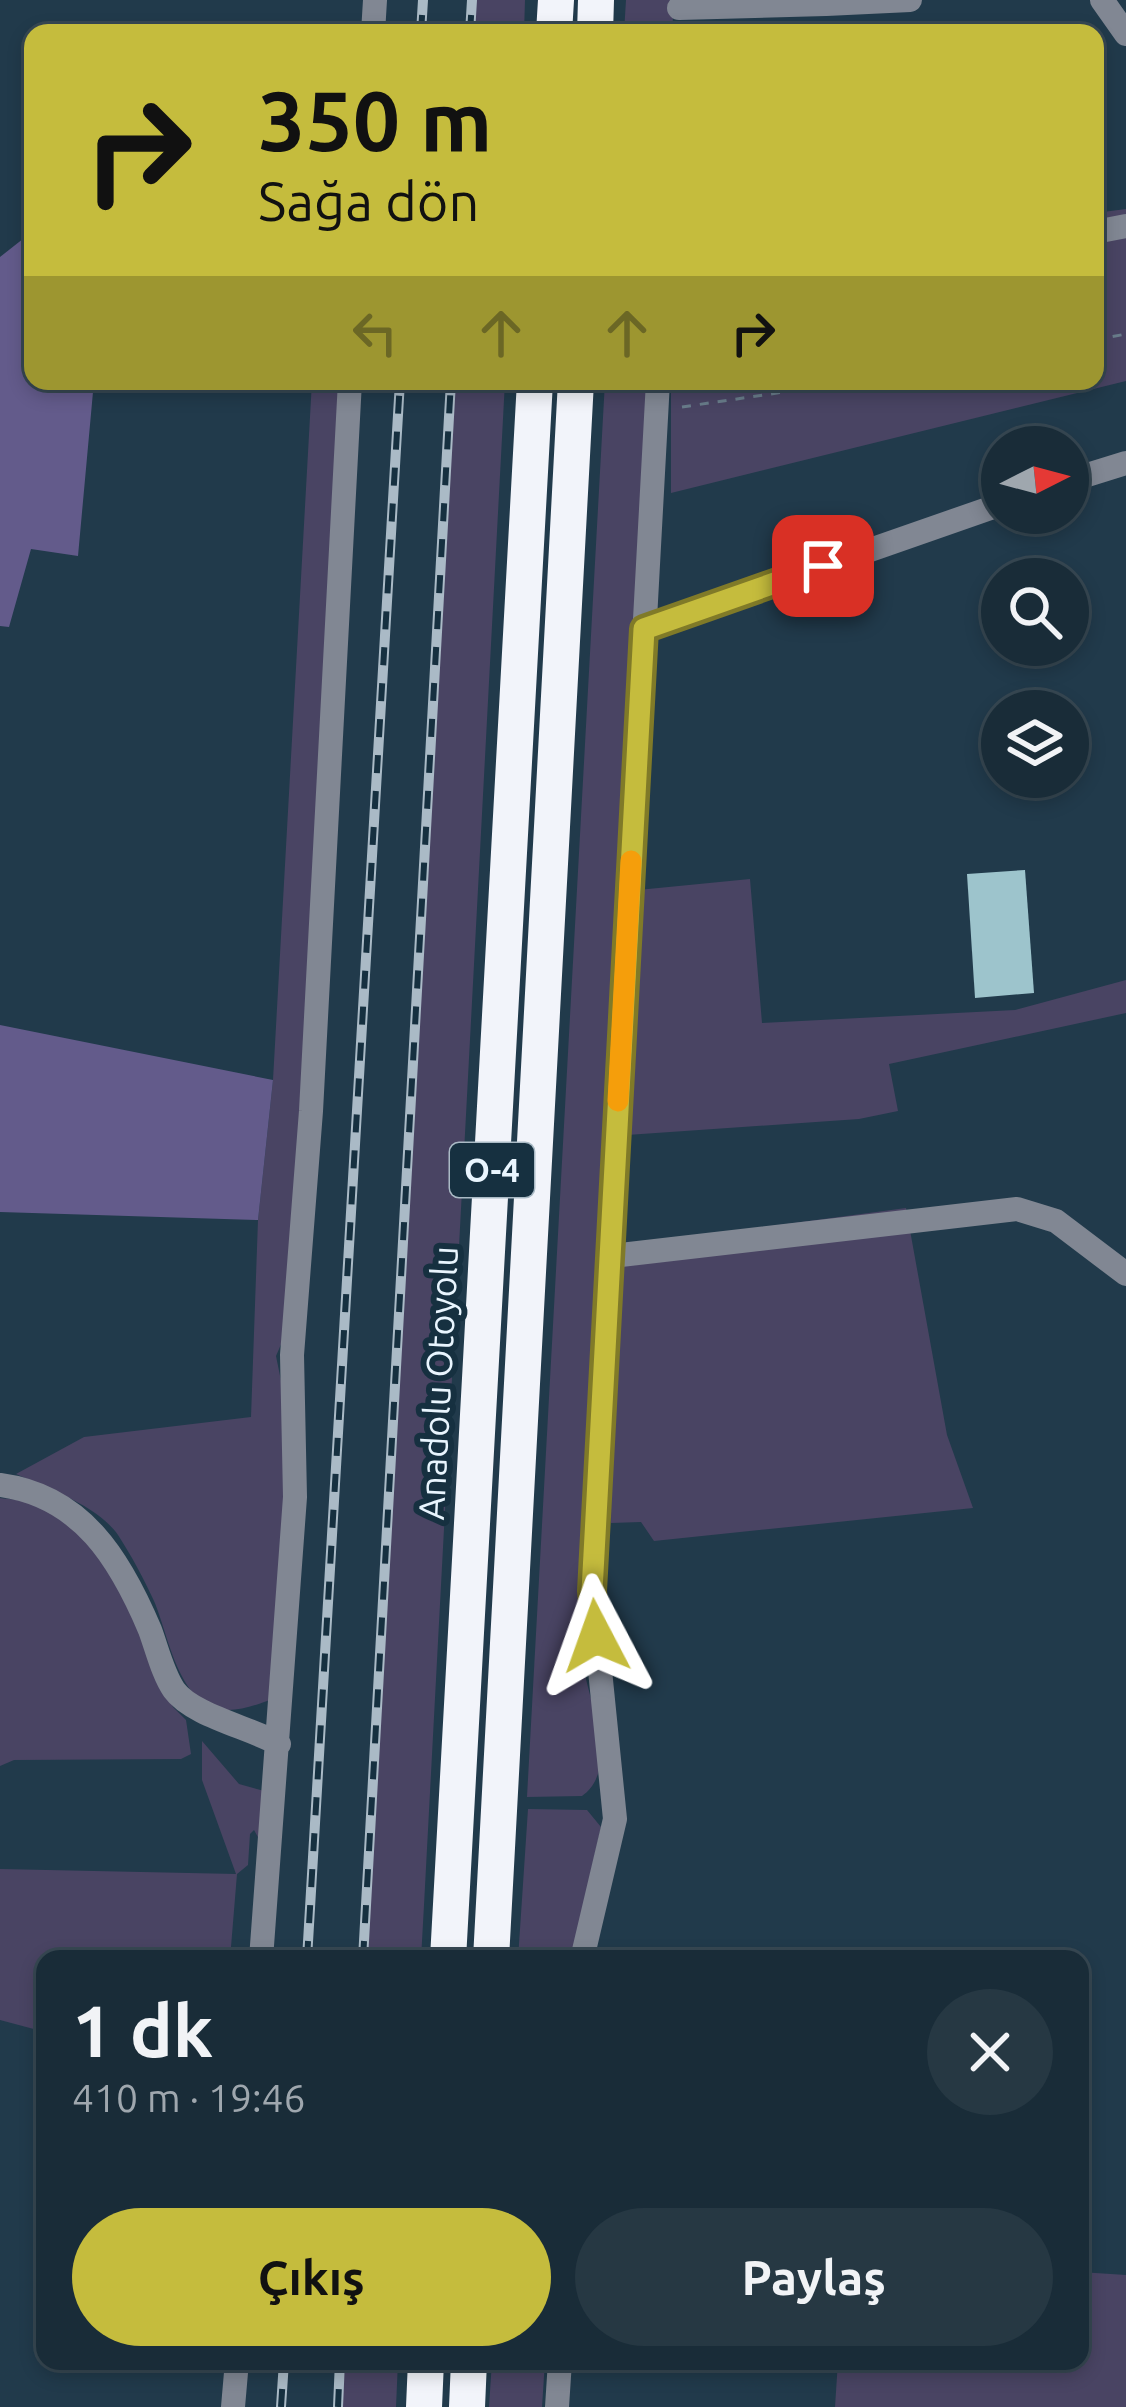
<!DOCTYPE html>
<html lang="tr">
<meta charset="utf-8">
<style>
:root{--surface:#192c38;--page:#263843;--text:#f1f3f6;--muted:#9fa7ae;--line:#374853;--accent:#c5bc3d}
body{margin:0;font-family:Ubuntu,sans-serif;background:var(--page);color:var(--text);height:100vh;display:flex;flex-direction:column;font-size:45px;white-space:nowrap}
*{box-sizing:border-box;margin:0}
p{font-size:39px;color:var(--muted)}
.icon{flex:none;width:66px;height:66px;fill:none;stroke:currentColor;stroke-width:2;stroke-linecap:round;stroke-linejoin:round}
.map{position:relative;flex:1;overflow:hidden}
.sheet{position:absolute;left:36px;top:1950px;width:1053px;height:420px;display:flex;flex-direction:column;background:var(--surface);border-radius:24px;box-shadow:0 6px 18px #0003,0 0 0 3px var(--line)}
.sheet>*{flex:none}
.banner{position:absolute;left:24px;top:24px;width:1080px;height:366px;border-radius:24px;box-shadow:0 6px 18px #0003,0 0 0 3px var(--line);background:#c5bc3d;color:#111;overflow:hidden}
.needle{width:78px;rotate:84deg}
.fabs{position:absolute;left:981px;top:426px;display:grid;gap:24px}
.fabs a{display:grid;place-items:center;width:108px;height:108px;border-radius:50%;background:var(--surface);box-shadow:0 6px 18px #0003,0 0 0 3px var(--line);font-size:60px}
.pin{position:absolute;display:grid;place-items:center;width:102px;height:102px;color:#fff;margin:-51px;border-radius:24px;box-shadow:0 6px 18px #0006}
.me{position:absolute;width:132px;margin:-66px;rotate:356deg;stroke-linejoin:round;filter:drop-shadow(0 0 9px #0008)}
.turn{display:flex;align-items:center;gap:42px;height:252px;padding:0 36px;font-size:54px}
.turn .icon{width:156px;height:156px;stroke-width:2.5}
.turn b{display:block;font-size:84px;line-height:102px}
.lanes{display:flex;align-items:center;height:114px;padding:0 36px;background:#0003;justify-content:center;gap:60px;direction:ltr}
.lanes .off{opacity:.35}
.round{display:grid;place-items:center;flex:none;width:126px;height:126px;border-radius:63px;background:var(--page)}
.summary{display:flex;align-items:center;justify-content:space-between;height:204px;padding:0 36px}
h1{font-size:72px;font-weight:600;line-height:90px}
.button{display:flex;gap:24px;margin-top:auto;padding:24px 36px}
.button a{flex:1;height:138px;border-radius:72px;background:var(--accent);color:#111;font-size:48px;font-weight:600;line-height:138px;text-align:center}
.button a+a{background:var(--page);color:var(--text)}
.map>svg:first-child{display:block}
.green{fill:#494463}
.forest{fill:#635b8b}
.building{fill:#9dc4cc}
.lines{fill:none;stroke-linecap:round;stroke-linejoin:round}
.path{stroke:#697d8b;stroke-width:3;stroke-dasharray:9 9;stroke-linecap:butt}
.minor{stroke:#818793;stroke-width:24}
.highway{stroke:#f2f4fa;stroke-width:36}
.rail-casing{stroke:#aabac6;stroke-width:10}
.rail{stroke:#163040;stroke-width:6;stroke-dasharray:18;stroke-linecap:butt}
.route-casing{stroke:#807a28;stroke-width:30}
.route{stroke:#c5bc3d;stroke-width:21}
.slow{stroke:#f59e0b;stroke-width:21}
.labels{text-anchor:middle;stroke-width:12;stroke-linejoin:round;paint-order:stroke}
.shield{fill:#163040;stroke:#aabac5;stroke-width:3}
.shield-label{font-size:33px;font-weight:bold;fill:#e9f5fe}
.street-label{font-size:36px;fill:#e9f5fe;stroke:#163040}
</style>
<div class="map">
<svg width="1126" height="2407" viewBox="0 0 1126 2407">
<rect width="100%" height="100%" fill="#213a4b"/>
<path class="green" d="M471 0H525L524 33H469Z
M626 0H674L672 33H624Z
M1126 209V381L671 493V381H1095V213Z
M312 381H345L295 1218 285 1335 276 1356 291 1430 272 1699C257 1705 235 1713 218 1709 177 1699 168 1633 154 1601 144 1579 131 1555 118 1535 97 1505 48 1489 16 1474L84 1437 251 1417 258 1220 273 1080Z
M450 381H505L424 1905 421 1959H365Z
M605 381H653L584 1670C591 1707 619 1770 582 1796L527 1797Z
M750 879 762 1023 1015 1010 1126 980V1013L889 1064 898 1111 859 1119 627 1135 638 890Z
M906 1208 947 1435 973 1508 654 1541 641 1522 611 1523C612 1437 598 1324 630 1245Z
M0 1498C19 1500 47 1503 63 1514 113 1549 149 1651 173 1707L186 1720 191 1754 181 1759 14 1760 0 1766Z
M202 1741 239 1784 268 1792 259 1839 254 1830 250 1834 248 1865 237 1874 230 1959H45V2032L0 2020V1869L236 1874 202 1780Z
M528 1809 587 1810 601 1827 571 1959H518Z
M1080 2272 1126 2275V2407H835L838 2361H1080Z
M345 2361H398L396 2407H342Z
M492 2361H545L542 2407H489Z"/>
<path class="forest" d="M33 231V381H94L78 556 31 549 9 627 0 626V257Z
M0 1025 273 1080 258 1220 0 1212Z"/>
<path class="building" d="M1025 870 1034 993 975 998 967 874Z"/>
<g class="lines">
<path class="path" d="M1095 340 1126 334
M682 407 859 381"/>
<path class="minor" d="M1102 0 1126 34
M826 4 910 0
M679 8 826 4 830 0
M373 33 375 0
M1095 232 1126 226
M1068 481 1126 463
M644 629 1002 504
M612 1256 1017 1209 1056 1221 1126 1274
M0 1485C82 1496 120 1559 150 1630 157 1649 163 1674 174 1690 192 1715 248 1727 279 1744
M261 1959 295 1497 292 1355 311 1111 350 381
M582 1959 615 1819 592 1591 658 381
M233 2407 237 2361
M557 2407 560 2361"/>
<path class="highway" d="M554 33 556 0
M595 33 596 0
M448 1959 535 381
M491 1959 576 381
M424 2407 426 2361
M467 2407 469 2361"/>
<g class="rail-casing">
<path id="rail" d="M421 33 423 0
M470 33 472 0
M307 1959 400 381
M363 1959 451 381
M281 2407 284 2361
M338 2407 340 2361"/>
</g>
<use href="#rail" class="rail"/>
</g>
<g class="lines">
<g class="route-casing">
<path id="route" d="M596 1636 592 1591 644 629 823 566"/>
</g>
<use href="#route" class="route"/>
<path class="slow" d="M618 1101 631 861"/>
</g>
<g class="labels">
<rect class="shield" x="450" y="1143" width="84" height="54" rx="9"/>
<g class="shield-label">
<text x="492" y="1182">O-4</text>
</g>
<g class="street-label">
<text transform="translate(438 1383) rotate(-87)" y="13">Anadolu Otoyolu</text>
</g>
</g>
</svg>
<div class="fabs">
<a><svg class="needle" viewBox="-14 -14 28 28"><path d="M0-13l5 13h-10z" fill="#e53935"/><path d="M0 13l5-13h-10z" fill="#9fa7ae"/></svg></a>
<a><svg class="icon" aria-label="search" viewBox="0 0 24 24"><circle cx="10" cy="10" r="6"/><path d="M15 15l6 6"/></svg></a>
<a><svg class="icon" aria-label="layers" viewBox="0 0 24 24"><path d="M12 4l9 5-9 5-9-5zM3 14l9 5 9-5"/></svg></a>
</div>
<div class="pin" style="left:823px;top:566px;background:#d93025"><svg class="icon" aria-label="arrive" viewBox="0 0 24 24"><path d="M6 21V4h12l-3 4 3 4H6"/></svg></div>
<svg class="me" style="left:596px;top:1636px" viewBox="-20 -20 40 40"><path d="M0-17L14 15 0 8-14 15z" fill="#c5bc3d" stroke="#fff" stroke-width="4"/></svg>
<div class="banner">
<div class="turn"><svg class="icon" aria-label="right" viewBox="0 0 24 24"><path d="M7 20v-9h11M14 6l5 5-5 5"/></svg><div><b>350 m</b>Sağa dön</div></div>
<div class="lanes"><svg class="icon off" aria-label="left" viewBox="0 0 24 24"><path d="M17 20v-9H6M10 6l-5 5 5 5"/></svg><svg class="icon off" aria-label="ahead" viewBox="0 0 24 24"><path d="M12 20V5M6 11l6-6 6 6"/></svg><svg class="icon off" aria-label="ahead" viewBox="0 0 24 24"><path d="M12 20V5M6 11l6-6 6 6"/></svg><svg class="icon" aria-label="right" viewBox="0 0 24 24"><path d="M7 20v-9h11M14 6l5 5-5 5"/></svg></div>
</div>
<section class="sheet">
<div class="summary"><div><h1>1 dk</h1><p>410 m · 19:46</p></div><a class="round"><svg class="icon" aria-label="close" viewBox="0 0 24 24"><path d="M6 6l12 12M18 6L6 18"/></svg></a></div>
<div class="button"><a>Çıkış</a><a>Paylaş</a></div>
</section>
</div>
